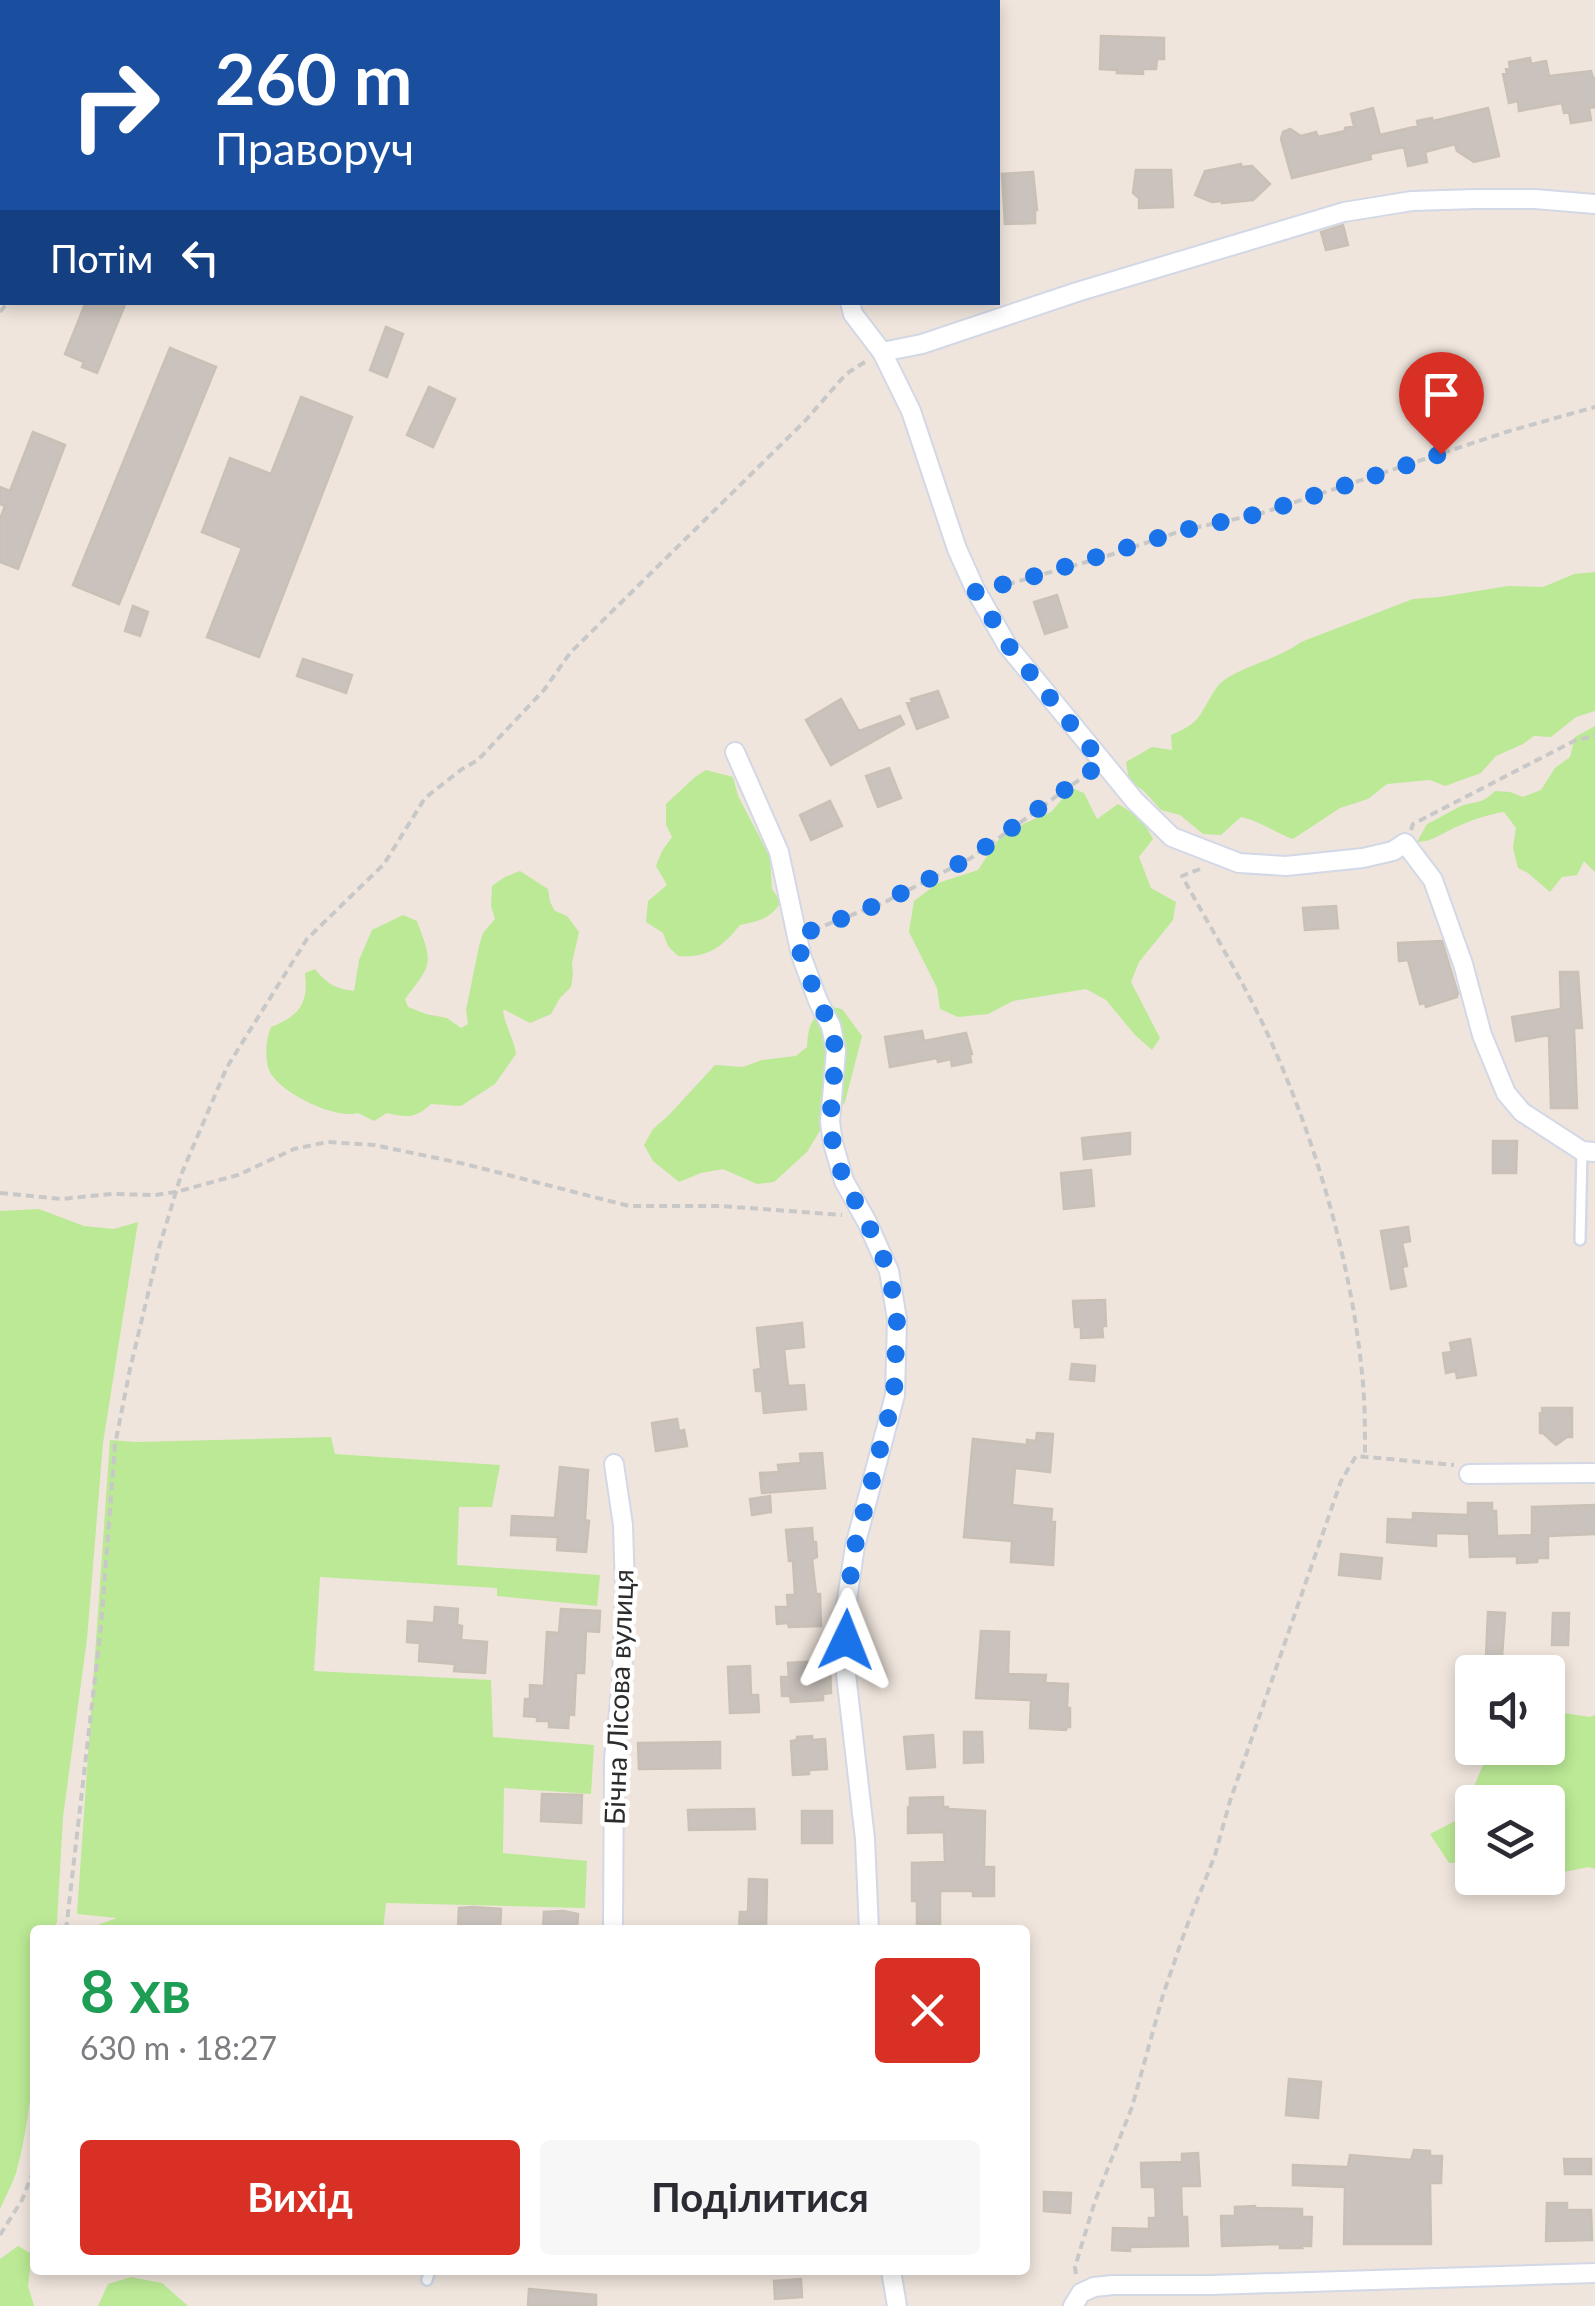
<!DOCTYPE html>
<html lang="uk">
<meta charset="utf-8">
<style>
:root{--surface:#fff;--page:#f7f7f7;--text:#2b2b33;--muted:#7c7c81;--accent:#d93025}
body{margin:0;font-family:Lato,sans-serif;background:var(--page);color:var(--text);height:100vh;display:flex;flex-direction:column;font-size:38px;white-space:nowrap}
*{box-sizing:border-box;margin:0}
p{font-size:32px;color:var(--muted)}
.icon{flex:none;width:55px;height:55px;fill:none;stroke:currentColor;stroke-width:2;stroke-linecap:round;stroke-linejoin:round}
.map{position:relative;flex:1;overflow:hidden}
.details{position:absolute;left:30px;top:1925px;width:1000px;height:350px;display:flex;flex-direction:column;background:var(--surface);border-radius:10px;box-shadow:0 5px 15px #0003}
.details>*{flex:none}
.guide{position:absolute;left:0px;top:0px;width:1000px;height:305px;box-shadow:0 5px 15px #0003;background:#1a4fa0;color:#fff;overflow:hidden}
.fabs{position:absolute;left:1455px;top:1655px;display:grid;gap:20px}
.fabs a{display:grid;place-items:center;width:110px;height:110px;border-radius:10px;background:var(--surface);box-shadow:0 5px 15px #0003;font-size:50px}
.pin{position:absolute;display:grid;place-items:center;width:85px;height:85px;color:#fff;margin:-102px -42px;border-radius:50% 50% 50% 0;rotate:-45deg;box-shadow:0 0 10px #0007}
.pin .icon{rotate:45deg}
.me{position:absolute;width:110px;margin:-55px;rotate:2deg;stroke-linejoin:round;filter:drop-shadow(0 0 8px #0008)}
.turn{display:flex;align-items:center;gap:35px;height:210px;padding:0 50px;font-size:45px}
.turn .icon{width:130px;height:130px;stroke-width:2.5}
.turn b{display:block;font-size:70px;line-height:85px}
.then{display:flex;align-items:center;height:95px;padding:0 50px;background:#0003;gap:20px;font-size:38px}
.round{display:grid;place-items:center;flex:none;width:105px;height:105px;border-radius:10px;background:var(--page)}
.summary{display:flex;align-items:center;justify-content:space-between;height:170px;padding:0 50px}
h1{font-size:60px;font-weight:700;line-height:75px;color:#1e9e55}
.action{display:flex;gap:20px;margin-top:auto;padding:20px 50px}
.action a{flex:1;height:115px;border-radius:10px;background:var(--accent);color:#fff;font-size:40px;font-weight:700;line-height:115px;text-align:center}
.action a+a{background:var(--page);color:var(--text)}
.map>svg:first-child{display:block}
.green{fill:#bbe995}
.building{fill:#cac2bc;stroke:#cac1b6;stroke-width:2.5}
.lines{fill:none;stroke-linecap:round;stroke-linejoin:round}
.service-casing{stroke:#d2d8e5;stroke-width:14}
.minor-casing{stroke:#d2d8e5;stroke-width:22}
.path{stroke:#c8c8c8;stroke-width:4;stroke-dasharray:8 5;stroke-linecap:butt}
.service{stroke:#fff;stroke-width:9}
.minor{stroke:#fff;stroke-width:18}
.route{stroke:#1a73e8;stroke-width:18;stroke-dasharray:0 32.4}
.labels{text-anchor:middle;stroke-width:9;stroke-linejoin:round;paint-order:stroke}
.street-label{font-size:28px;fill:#2c2c2c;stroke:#fff}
</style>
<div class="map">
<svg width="1595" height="2306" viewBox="0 0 1595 2306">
<rect width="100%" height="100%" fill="#efe5dd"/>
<path class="green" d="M0 0H756L750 2H2V290L0 293Z
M1595 572V711L1576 717 1551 737 1534 736 1523 744 1496 756 1481 773 1445 786 1430 780 1387 784 1368 799 1340 808 1293 839C1274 832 1260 821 1241 817L1221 835 1203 834 1180 815 1161 810 1144 791 1129 781 1126 762 1152 747 1172 750 1171 735C1180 731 1190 727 1197 719 1207 707 1212 689 1224 680 1248 664 1278 659 1301 642L1413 599 1440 597 1508 586 1543 587 1574 574Z
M1595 726V872L1584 861 1577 875 1562 877 1550 892 1528 873 1518 868 1513 848 1516 828 1504 812C1488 814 1463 823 1448 831 1436 837 1431 841 1417 842L1427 824C1438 819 1447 813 1457 808 1473 800 1481 806 1495 791L1510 792 1523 797 1541 790 1555 768 1570 757 1575 737Z
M706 770 733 777 738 796 770 857 772 889 781 902C770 919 760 921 740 925 721 948 708 958 678 956L668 946 663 933 646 922 648 901 667 885 656 866 662 851 672 837 666 825V804L695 777Z
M1072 788 1084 793 1097 819 1118 804 1141 818 1153 839 1139 857 1151 888 1176 902 1173 920 1139 962 1131 982 1160 1038 1152 1050 1135 1035 1106 1000 1086 989 1013 1001 988 1014 958 1017 940 1009 937 988 909 932 914 901 938 883 978 870 998 840 1025 823 1051 812Z
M520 871 548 889 550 902 555 911 567 916 579 932 572 963 573 974 571 987 560 998 551 1014 530 1023 503 1009C504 1025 514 1038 516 1054L495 1084 461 1106 431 1104C416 1118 408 1118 387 1113L374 1121 358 1113C336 1120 274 1091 268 1067 265 1054 266 1039 271 1027 299 1016 309 1004 305 973L315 969C327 984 336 989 354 991L359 960 372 930 403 915 417 921C433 964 433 963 405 999L408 1007 426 1014 447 1018 461 1028 468 1024 466 1010 479 946 483 933 495 919 491 906 492 886 505 877Z
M828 1006 842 1009 862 1036 845 1102 821 1129 807 1152 774 1182 757 1184 723 1169 701 1173 679 1182 653 1161 644 1145 653 1129 669 1115 715 1065 743 1067 762 1060 796 1056 807 1047C808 1027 811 1017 828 1006Z
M39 1209 84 1226 114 1229 138 1222 103 1443 87 1639 63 1817 57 1922 53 1930H35C35 2011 38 2094 16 2173 12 2185 5 2197 0 2209V1211Z
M331 1437 335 1454 500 1465 492 1507H459L457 1565 600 1575 597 1606 497 1596V1588L320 1577 314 1671 491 1680 493 1737 594 1745 591 1794 504 1788 503 1853 587 1861 585 1908 386 1903 383 1930H232L221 1926 226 1930H84L117 1918 77 1914 110 1440 135 1442Z
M1548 1706 1551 1711 1590 1717 1595 1715V1869L1589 1867 1548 1875V1802H1472V1862L1449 1863 1430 1834 1461 1818 1490 1748H1548Z
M18 2246 32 2254 28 2286 34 2306H0V2259Z
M131 2277 162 2283 188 2306H98L108 2284Z"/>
<path class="building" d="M1101 36 1164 38V59H1157L1156 69H1143V74L1117 73V70L1100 69Z
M1530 58 1531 64 1546 61 1549 76 1591 71 1593 78H1595V107L1589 108 1591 120 1571 123 1569 112 1564 113 1562 103 1519 111 1518 101 1509 103 1503 74 1507 73 1506 69 1510 68 1509 62Z
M1373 108 1380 135 1418 126 1417 121 1432 118 1433 121 1488 108 1499 156 1474 162 1457 151 1455 144 1425 152 1427 162 1408 166 1404 147 1370 154 1371 159 1292 178 1281 139 1283 132 1290 129 1301 136 1316 132 1318 137 1345 131V128L1354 126 1351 114Z
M1241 164V167L1252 166 1270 184 1253 200 1222 203V201L1212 202 1195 195 1205 171Z
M1136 170H1171L1173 207 1139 208V198L1133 193Z
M1033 172 1037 210H1035V223L1005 224 1002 174Z
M1343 225 1348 245 1326 250 1321 232Z
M86 302H126L97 373 82 367 84 362 65 354Z
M386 327 403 334 387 377 370 370Z
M170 348 216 367 119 604 73 585Z
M429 387 455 399 433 447 407 435Z
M301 397 352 417 259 657 207 637 242 548 202 532 230 458 271 474Z
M33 432 65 445 18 569 0 562V519L5 506 0 504V487L10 491Z
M1057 595 1067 627 1045 634 1034 602Z
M133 606 148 612 140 636 125 631Z
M303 659 352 675 346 693 297 676Z
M938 691 948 717 917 729 907 703 912 702 911 699Z
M841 699 859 731 900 716 904 724 831 765 806 720Z
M889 768 901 798 878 807 866 776Z
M830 801 842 826 811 840 800 815Z
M1336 906 1338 928 1305 930 1303 908Z
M1442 941 1458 994H1456L1457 997 1426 1007 1425 1003 1420 1004 1408 960 1399 961 1398 943Z
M1560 972H1578L1582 1028H1574L1577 1108H1551L1549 1035 1516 1041 1512 1017 1561 1009Z
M922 1031 924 1041 966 1033 972 1054 970 1055 971 1062 952 1066 951 1059 938 1062 937 1058 890 1067 885 1037Z
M1130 1133V1154L1084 1159 1082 1138Z
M1493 1141H1517L1516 1173H1493Z
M1091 1170 1094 1206 1064 1209 1061 1173Z
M1408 1227 1410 1241 1402 1243 1407 1266 1402 1267 1406 1286 1391 1289 1381 1231Z
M1105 1300 1106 1326H1102L1103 1337 1081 1338V1327H1075L1073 1301Z
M802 1323 804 1347 784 1349 788 1386 804 1385 806 1409 764 1413 762 1391H756L754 1370 761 1369 757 1328Z
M1470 1339 1476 1375 1457 1378 1456 1371 1446 1373 1443 1353 1452 1352 1450 1343Z
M1072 1364 1095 1366 1094 1381 1070 1379Z
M1542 1408H1572V1437H1567L1556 1445 1543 1433H1540V1413H1543Z
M677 1419 679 1431 684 1430 687 1446 656 1451 652 1423Z
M1037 1433 1053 1434 1050 1472 1015 1468 1012 1505 1052 1509 1051 1522H1055L1053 1565 1011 1562 1012 1541 964 1537 973 1439 1027 1445V1440L1036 1441Z
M822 1453 825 1488 762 1493 760 1473 779 1472 778 1465 801 1463 800 1454Z
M560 1467 588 1470 585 1520 589 1521 586 1552 557 1550 558 1537 511 1535 512 1516 555 1518Z
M770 1496 771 1512 752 1515 750 1499Z
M1468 1503H1492V1511H1496L1497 1536 1532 1535V1507L1595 1505V1534L1548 1536V1558H1538L1537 1562 1517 1563V1556L1470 1557 1469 1534 1436 1533V1546L1387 1542 1388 1519 1413 1520V1513L1468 1515Z
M812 1528 813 1542H816L817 1557 812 1559 816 1594H820L821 1626 789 1627 788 1623 777 1624 776 1607H788L787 1595H795L793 1561H789L786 1530Z
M1341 1554 1382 1558 1380 1579 1339 1575Z
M435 1607 458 1609 457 1625 462 1626 461 1640 487 1642 485 1673 454 1671 455 1664 419 1661 420 1643 407 1642 408 1621 434 1623Z
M561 1609 600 1611 599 1632 586 1631 584 1673H576L574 1715 569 1714 568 1728 549 1727V1721H537V1717L524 1716 525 1699H530V1685L544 1686 547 1632 559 1633Z
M1488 1612 1505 1613 1502 1657H1486Z
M1553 1613H1569L1568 1645H1552Z
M981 1631 1009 1632 1008 1674 1046 1675 1045 1683 1068 1684 1067 1708H1070V1727H1067L1066 1730 1030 1728 1031 1700 976 1698Z
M821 1661V1667H830L831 1693 823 1694V1700L791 1702 790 1696H782L781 1677H789L788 1663Z
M750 1666 751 1695H758L759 1712 730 1713 728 1667Z
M964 1732H982L983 1762 964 1763Z
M933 1735 935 1767 907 1769 904 1737Z
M812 1736V1740L825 1739 827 1769 809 1770V1774L793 1775 791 1741 797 1740V1737Z
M720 1742V1768L639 1769 638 1743Z
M542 1794 582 1795 581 1823 541 1821Z
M943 1797V1807H948V1809L985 1811 984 1867H994V1896H973V1891H940V1930H917V1901H912V1863L945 1862 944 1832 908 1833V1807H910V1798Z
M754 1809 755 1829 689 1830 688 1810Z
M802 1811H832V1843H802Z
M749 1879 767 1880 766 1930H739L740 1912H748Z
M473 1907 501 1909 500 1930 458 1927 459 1908Z
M563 1911 578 1914 577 1930H543L544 1912Z
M1289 2079 1321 2082 1318 2118 1286 2115Z
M1414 2150 1430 2151V2156H1442L1441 2183H1430L1431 2244H1344L1345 2187 1293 2185V2165L1348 2167 1350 2155 1411 2160Z
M1198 2153 1200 2186H1181L1182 2217H1187L1188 2246 1130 2247V2251L1112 2250 1113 2228 1149 2229V2218H1156L1155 2187H1142L1141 2163 1182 2162V2154Z
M1564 2159H1591V2174H1565Z
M1044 2192 1071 2193 1070 2213 1044 2211Z
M1547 2203H1567V2210H1591L1592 2240 1546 2241Z
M1255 2206V2208L1302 2209V2217H1312L1311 2246H1301L1302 2248H1280V2244L1222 2246 1221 2216H1235V2207Z
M801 2279 802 2297 775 2299 774 2281Z
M529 2289 596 2295V2306H528Z"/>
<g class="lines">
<g class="service-casing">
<path id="service" d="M1580 1240 1582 1151
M427 2280 430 2270"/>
</g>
<g class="minor-casing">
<path id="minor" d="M842 2V0
M850 302 853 314 882 352 911 411 957 549 975 589 1007 645 1135 801 1172 837 1239 863 1286 866 1363 858 1393 851 1405 843 1433 880 1463 964 1482 1035 1506 1093 1522 1112 1582 1151 1595 1152
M882 352 922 344 1077 292 1344 212 1412 201 1476 199H1535L1595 204
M735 752 779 852 801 955 818 1001 831 1026 836 1051 830 1122 833 1143 844 1181 867 1222 889 1271 897 1319 895 1395 855 1546 846 1606V1674L865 1839 869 1930
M1469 1474 1595 1473
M613 1930 614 1759 622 1682 625 1589 623 1525 614 1464
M891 2270 897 2306
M1073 2306 1081 2293 1094 2287 1113 2285H1211L1595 2273"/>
</g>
<path class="path" d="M0 312 8 302
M994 586 1012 583 1104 557 1184 530 1259 514 1506 432 1595 407
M1411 830 1413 824 1576 740 1595 736
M1200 869 1182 876C1211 929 1244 982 1269 1037 1315 1139 1351 1261 1362 1373 1365 1400 1365 1429 1365 1456
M813 930 885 902 971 858 1090 772
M0 1193 61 1199 112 1194 155 1195 176 1192 238 1175 294 1149 327 1142 374 1145 465 1164 629 1206H722L842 1215
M66 1930 101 1626 115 1445 130 1369 159 1248 181 1175 227 1067 307 939 384 864 425 798 462 769 478 760 544 690 570 653 805 421 846 374 868 360
M0 2235 22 2200 35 2167
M1076 2274 1075 2267 1095 2201 1132 2107 1163 1995 1185 1931 1215 1855 1230 1801 1341 1481 1356 1456 1454 1465"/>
<use href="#service" class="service"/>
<use href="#minor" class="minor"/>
</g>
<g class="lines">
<path class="route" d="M846 1640V1606L855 1546 894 1395 897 1319 889 1271 867 1222 844 1181 833 1144 830 1122 836 1052 831 1026 818 1001 801 955 797 936 884 902 970 858 1102 763 1008 645 974 589 1012 583 1184 530 1258 514 1441 454"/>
</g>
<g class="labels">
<g class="street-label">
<text transform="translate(619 1697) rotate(-88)" y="10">Бічна Лісова вулиця</text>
</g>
</g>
</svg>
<div class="fabs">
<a><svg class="icon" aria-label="sound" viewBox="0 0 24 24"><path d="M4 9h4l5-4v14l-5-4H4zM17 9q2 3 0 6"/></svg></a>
<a><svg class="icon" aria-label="layers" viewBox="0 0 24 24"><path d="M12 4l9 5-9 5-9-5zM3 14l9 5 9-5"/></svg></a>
</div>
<div class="pin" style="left:1441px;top:454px;background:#d93025"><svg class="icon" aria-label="arrive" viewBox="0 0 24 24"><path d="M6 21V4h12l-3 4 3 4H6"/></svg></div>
<svg class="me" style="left:846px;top:1640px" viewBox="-20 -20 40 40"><path d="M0-17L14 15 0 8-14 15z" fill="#1a73e8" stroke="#fff" stroke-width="4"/></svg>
<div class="guide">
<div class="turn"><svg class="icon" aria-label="right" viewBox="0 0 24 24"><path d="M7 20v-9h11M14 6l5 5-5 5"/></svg><div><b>260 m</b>Праворуч</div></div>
<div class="then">Потім<svg class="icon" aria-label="left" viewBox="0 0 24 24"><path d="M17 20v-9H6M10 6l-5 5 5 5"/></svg></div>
</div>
<section class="details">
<div class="summary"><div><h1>8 хв</h1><p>630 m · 18:27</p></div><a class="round" style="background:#d93025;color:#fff"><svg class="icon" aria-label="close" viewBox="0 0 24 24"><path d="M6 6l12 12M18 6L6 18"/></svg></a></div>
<div class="action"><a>Вихід</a><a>Поділитися</a></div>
</section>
</div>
